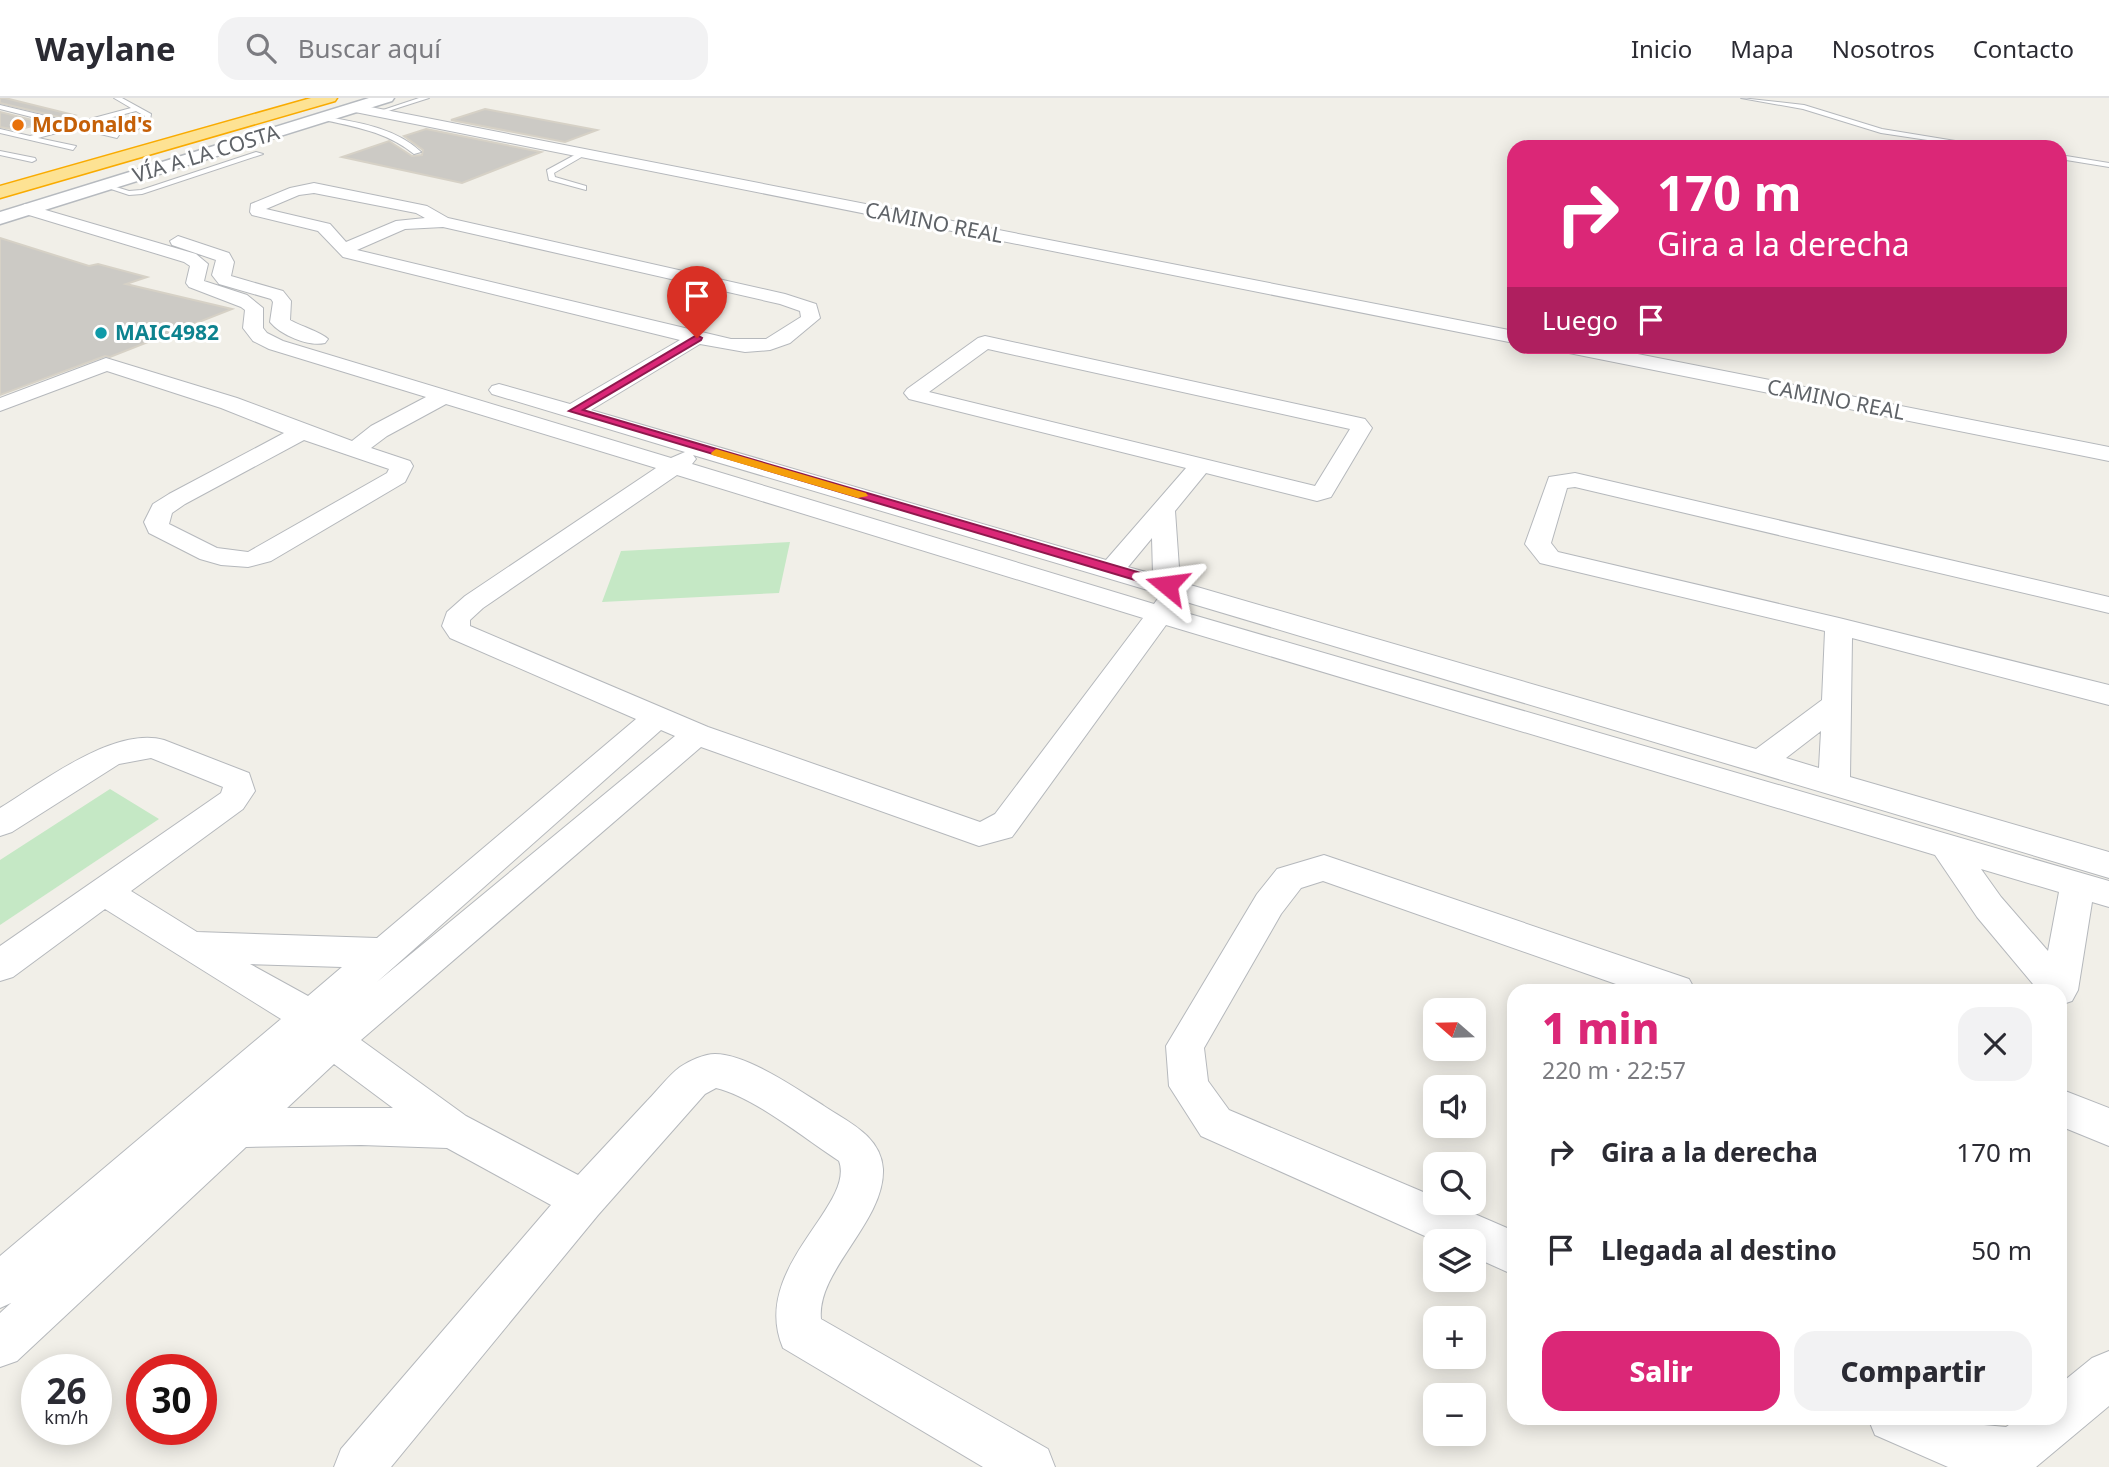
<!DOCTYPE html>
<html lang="es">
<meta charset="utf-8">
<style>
:root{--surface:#fff;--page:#f2f2f3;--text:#2b2b33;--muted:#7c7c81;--line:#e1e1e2;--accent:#db2777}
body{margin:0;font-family:"Noto Sans",sans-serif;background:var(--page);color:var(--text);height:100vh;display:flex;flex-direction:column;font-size:26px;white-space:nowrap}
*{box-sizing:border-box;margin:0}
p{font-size:23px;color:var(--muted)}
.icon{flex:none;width:38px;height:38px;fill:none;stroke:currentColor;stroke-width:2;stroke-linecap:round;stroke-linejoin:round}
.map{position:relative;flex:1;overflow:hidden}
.drawer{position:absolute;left:1507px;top:886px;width:560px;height:441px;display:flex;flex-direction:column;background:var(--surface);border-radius:21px;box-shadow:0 4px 18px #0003}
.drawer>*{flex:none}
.banner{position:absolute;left:1507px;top:42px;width:560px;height:214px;border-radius:21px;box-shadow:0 4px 18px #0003;background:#db2777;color:#fff;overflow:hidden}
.needle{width:46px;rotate:290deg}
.controls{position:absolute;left:1423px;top:900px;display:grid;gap:14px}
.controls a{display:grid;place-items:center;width:63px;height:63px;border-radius:14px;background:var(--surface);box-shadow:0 4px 18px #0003;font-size:35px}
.speed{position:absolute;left:21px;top:1256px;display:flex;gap:14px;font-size:35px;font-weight:700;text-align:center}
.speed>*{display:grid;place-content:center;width:91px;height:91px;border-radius:50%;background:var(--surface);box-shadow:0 4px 18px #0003;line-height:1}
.speed small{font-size:18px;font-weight:400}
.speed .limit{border:10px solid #d22;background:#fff;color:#111}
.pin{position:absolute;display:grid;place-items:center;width:60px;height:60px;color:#fff;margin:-72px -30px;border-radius:50% 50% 50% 0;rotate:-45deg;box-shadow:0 0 7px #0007}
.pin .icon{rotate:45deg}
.me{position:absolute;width:77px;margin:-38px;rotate:286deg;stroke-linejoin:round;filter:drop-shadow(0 0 5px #0008)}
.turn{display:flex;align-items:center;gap:24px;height:147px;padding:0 35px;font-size:32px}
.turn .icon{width:91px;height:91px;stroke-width:2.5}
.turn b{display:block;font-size:49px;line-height:60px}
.then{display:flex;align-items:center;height:66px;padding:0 35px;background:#0003;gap:14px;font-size:26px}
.round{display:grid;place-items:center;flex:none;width:74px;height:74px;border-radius:21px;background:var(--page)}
.headline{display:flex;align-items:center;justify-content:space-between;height:119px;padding:0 35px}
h1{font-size:42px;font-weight:800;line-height:52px;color:var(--accent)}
.cta{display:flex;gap:14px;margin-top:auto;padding:14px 35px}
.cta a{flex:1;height:80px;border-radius:21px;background:var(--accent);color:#fff;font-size:28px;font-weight:800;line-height:80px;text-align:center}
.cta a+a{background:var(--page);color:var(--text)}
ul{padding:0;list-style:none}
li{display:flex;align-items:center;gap:21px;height:98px;padding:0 35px}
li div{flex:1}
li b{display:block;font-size:26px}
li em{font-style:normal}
header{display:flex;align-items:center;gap:42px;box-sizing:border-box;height:98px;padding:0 35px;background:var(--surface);border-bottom:2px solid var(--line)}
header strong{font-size:33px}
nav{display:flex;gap:38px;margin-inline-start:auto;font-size:24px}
.search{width:490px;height:63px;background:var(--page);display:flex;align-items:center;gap:18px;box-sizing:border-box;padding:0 24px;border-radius:21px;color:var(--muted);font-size:26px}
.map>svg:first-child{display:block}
.green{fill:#c5e8c5}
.building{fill:#cccac5;stroke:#d6d1c6;stroke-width:2}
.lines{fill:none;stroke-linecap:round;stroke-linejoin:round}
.lane-casing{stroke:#b5b8bc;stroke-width:2}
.street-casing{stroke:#b5b8bc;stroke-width:2}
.secondary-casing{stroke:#b6babf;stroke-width:3}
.highway-casing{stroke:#f9ab00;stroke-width:3}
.lane{fill:#fff;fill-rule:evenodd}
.street{fill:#fff;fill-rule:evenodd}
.secondary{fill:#fff;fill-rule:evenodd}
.highway{fill:#fde293;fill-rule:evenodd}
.route{fill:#db2777;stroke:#8e194d;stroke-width:2}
.slow{fill:#f59e0b}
.food-dot{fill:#e8710a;stroke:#fff;stroke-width:2.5}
.culture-dot{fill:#0f9aa8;stroke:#fff;stroke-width:2.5}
.labels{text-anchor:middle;stroke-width:6;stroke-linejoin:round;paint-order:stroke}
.far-food-label{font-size:21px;font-weight:bold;fill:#c56008;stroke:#fff;text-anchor:start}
.far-street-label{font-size:21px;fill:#5f6368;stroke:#fff}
.far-culture-label{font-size:21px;font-weight:bold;fill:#0d838f;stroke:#fff;text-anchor:start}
</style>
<header>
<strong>Waylane</strong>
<div class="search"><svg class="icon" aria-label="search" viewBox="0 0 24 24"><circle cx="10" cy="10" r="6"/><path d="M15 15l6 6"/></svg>Buscar aquí</div>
<nav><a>Inicio</a><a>Mapa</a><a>Nosotros</a><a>Contacto</a></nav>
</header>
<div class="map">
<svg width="2109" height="1369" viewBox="0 0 2109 1369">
<rect width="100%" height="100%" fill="#f1efe8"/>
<path class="green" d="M790 444 779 495 602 504 621 453Z
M110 691 159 721 0 827V762Z"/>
<path class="building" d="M0 0H5L74 17 63 20 0 5Z
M485 11 597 32 565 44 451 22Z
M0 14 44 25 17 32 0 29Z
M426 31 541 54 462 85 342 59 389 43 412 58 422 57 423 52 404 38Z
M0 140 89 168 98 166 147 179 126 186 232 211 110 259 105 258 0 297Z"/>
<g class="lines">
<g class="lane-casing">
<path id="lane" d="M114 0H122L151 16 150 22 133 35 131 32 145 18 136 13 83 27 119 37 117 40 75 30 38 40 76 48 73 52 0 35V31L30 38 67 28 0 11V7L75 25 131 10Z
M419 0H429L382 15 377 14Z
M1741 0 1804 7 1882 31 1992 49H1974L1881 35 1803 11Z
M322 18C356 24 395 29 421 54L414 56C386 33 354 29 320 21Z
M0 53 35 60 36 62 32 64 0 57Z
M582 53 585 57 554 75 555 79 586 88V92L549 82 547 72Z
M256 54 263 56 142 96 129 97 99 87 103 85 129 93 141 92Z
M2060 57 2109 65V69L2060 61Z"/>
</g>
<g class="street-casing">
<path id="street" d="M355 6 1514 233V245L350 13 348 10Z
M314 85 427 108 448 120 785 196 816 206 820 220 790 245 770 252 745 254 700 246 591 312 1106 462 1186 370 909 301 904 295 907 291 978 240 985 238 1365 321 1372 330 1331 399 1317 403 1206 375 1175 413 1180 484 1756 651 1822 602 1825 533 1540 465 1525 446 1549 379 1575 375 2109 499V515L1575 389 1567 390 1551 445 1558 454 1839 520 2109 587V607L1852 540 1850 679 2109 754V780L1183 503 1176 512 2109 783V809L2092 804 2078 892 2072 903 2060 907V892H2038L1977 819 1935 757 1166 527 1012 739 979 748 701 649 361 942 466 1018 578 1077C601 1052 624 1028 647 1003 658 992 668 978 680 969 689 963 704 956 715 956 747 956 797 991 824 1008 848 1024 881 1038 883 1071 885 1124 816 1173 821 1221L1048 1351 1055 1369H983L783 1250C749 1170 856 1108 839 1063 805 1041 754 999 716 990L705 996 598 1117 391 1369H334L341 1351 551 1107 447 1050 361 1047 246 1049 17 1263 0 1269V1215L11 1205 0 1210V1158L281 921 105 811 13 879 0 883V848L221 695 223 689 151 660 119 666 12 734 0 738V710C41 685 114 628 164 642L249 675 255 693 243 711 131 793 197 834 377 840 636 621 450 540 442 528 447 514 465 498 656 370 446 306 387 338 371 350 410 363 413 368 405 384 271 463 248 469 221 467 200 461 149 435 144 424 153 406 169 396 284 335 221 310 107 273 0 313V300L106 260 237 300 352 343 371 328 426 299 269 251 253 243 243 230 245 212 241 209 189 189 186 185 190 168 184 164 19 114 17 111 25 106 196 156 208 166 204 183 247 197 263 210V230L267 235 283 243 671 360 685 354 492 296 489 292 492 288 499 286 570 306 680 242 343 159 318 133 252 117 250 114 251 106 290 90ZM314 95 416 115 425 120 396 123 346 144 330 126 266 111 299 97ZM443 129 780 206 800 213 801 219 766 241H731L357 152 405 131ZM988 251 1350 331 1315 388 929 294ZM304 342 389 371 387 375 248 454 217 450 169 426 172 415 185 406ZM693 357 1161 496 1154 506 692 366 696 361ZM677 377 1143 520 995 716 980 724 708 629 470 528V522L483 510ZM1152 440 1153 476 1128 469ZM661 632 675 638 377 884ZM1821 633 1819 670 1786 660ZM1981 771 2059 794 2048 853 2001 799ZM250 866 342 869 308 898ZM334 966 393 1010H287Z
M178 138 229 155 234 164 231 178 283 193 291 203 290 222C300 228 321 234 328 241L325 245C308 249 281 237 270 224L273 204 271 201 219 186 212 177 216 162 172 147 170 143Z
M1554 248H1597L2109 349V363L1564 254Z
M1324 757 1689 881 1695 892H1633L1323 783 1301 790 1281 816 1204 950 1208 983 1229 1012 1435 1099V1104H1447L1514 1133V1177L1474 1159V1143H1436L1201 1038 1169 988 1166 948 1257 796 1277 771Z
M2060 991 2109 1010V1048L2060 1028Z
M2109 1253V1308L2036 1369H1948L1875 1337 1868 1320H1949L1962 1325 2006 1329 2019 1320H2060V1286L2092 1260Z"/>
</g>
<g class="secondary-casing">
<path id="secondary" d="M369 0H394L392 3 0 126V114Z"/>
</g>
<g class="highway-casing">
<path id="highway" d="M311 0H337L335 3 0 100V88Z"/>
</g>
<use href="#lane" class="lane"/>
<use href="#street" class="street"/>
<use href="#secondary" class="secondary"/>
<use href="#highway" class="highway"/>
</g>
<path class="route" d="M697 237 702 240 701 242 583 312 1172 484 1174 487 1167 491 1162 490 569 313Z"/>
<path class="slow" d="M716 351 866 395 868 398 858 400 712 357 711 355Z"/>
<circle class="food-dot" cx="18" cy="27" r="7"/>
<circle class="culture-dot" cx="101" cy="235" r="7"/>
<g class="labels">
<g class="far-food-label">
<text x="32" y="34">McDonald's</text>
</g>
<g class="far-street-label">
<text transform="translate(206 56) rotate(-17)" y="7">VÍA A LA COSTA</text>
<text transform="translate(934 125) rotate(11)" y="7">CAMINO REAL</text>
<text transform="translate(1836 302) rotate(11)" y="7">CAMINO REAL</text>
</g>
<g class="far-culture-label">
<text x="115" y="242">MAIC4982</text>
</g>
</g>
</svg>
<div class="controls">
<a><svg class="needle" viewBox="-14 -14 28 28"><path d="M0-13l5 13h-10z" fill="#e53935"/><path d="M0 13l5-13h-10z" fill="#7c7c81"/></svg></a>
<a><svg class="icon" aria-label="sound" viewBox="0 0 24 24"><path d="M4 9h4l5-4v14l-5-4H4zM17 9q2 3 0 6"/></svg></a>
<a><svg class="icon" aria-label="search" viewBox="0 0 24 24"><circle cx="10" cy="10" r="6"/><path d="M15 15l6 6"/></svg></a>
<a><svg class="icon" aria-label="layers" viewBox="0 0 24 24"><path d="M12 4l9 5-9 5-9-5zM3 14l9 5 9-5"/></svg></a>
<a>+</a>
<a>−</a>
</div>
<div class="speed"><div>26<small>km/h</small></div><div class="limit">30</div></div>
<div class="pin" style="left:697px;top:240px;background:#d93025"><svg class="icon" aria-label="arrive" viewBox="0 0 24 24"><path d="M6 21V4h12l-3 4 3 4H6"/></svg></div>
<svg class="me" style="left:1167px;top:487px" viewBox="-20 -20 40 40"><path d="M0-17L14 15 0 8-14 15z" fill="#db2777" stroke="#fff" stroke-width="4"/></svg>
<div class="banner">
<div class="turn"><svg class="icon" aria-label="right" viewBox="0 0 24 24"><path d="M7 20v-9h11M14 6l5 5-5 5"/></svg><div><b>170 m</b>Gira a la derecha</div></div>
<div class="then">Luego<svg class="icon" aria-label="arrive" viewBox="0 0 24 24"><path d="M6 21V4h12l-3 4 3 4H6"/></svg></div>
</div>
<section class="drawer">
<div class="headline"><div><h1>1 min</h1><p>220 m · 22:57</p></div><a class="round"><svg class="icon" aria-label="close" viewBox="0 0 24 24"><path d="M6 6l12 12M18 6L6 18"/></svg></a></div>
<ul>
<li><svg class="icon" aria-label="right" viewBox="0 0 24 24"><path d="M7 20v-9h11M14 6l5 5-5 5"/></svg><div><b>Gira a la derecha</b></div><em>170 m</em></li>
<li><svg class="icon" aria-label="arrive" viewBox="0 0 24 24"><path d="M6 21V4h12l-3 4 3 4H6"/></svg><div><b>Llegada al destino</b></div><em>50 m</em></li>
</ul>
<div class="cta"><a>Salir</a><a>Compartir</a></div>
</section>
</div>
